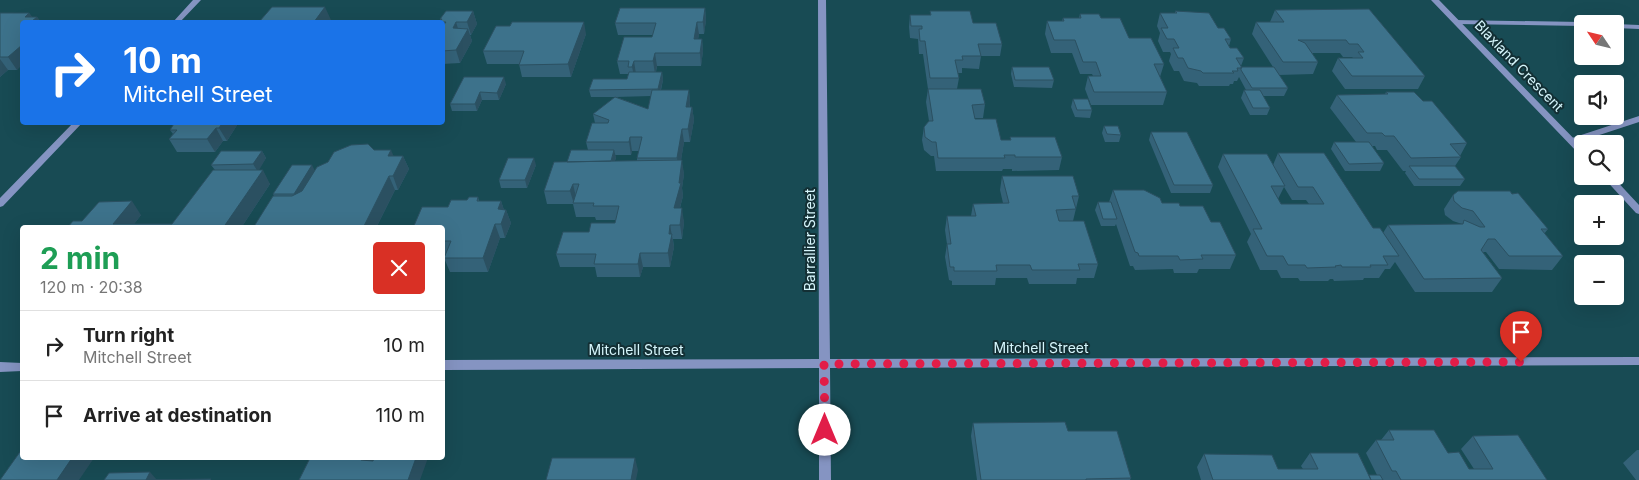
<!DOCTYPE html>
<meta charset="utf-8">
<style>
:root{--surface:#fff;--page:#f2f2f2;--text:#222;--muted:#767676;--line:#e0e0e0}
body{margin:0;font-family:Inter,sans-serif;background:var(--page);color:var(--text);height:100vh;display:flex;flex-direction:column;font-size:19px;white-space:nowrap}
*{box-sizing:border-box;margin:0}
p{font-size:16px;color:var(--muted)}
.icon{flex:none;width:28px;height:28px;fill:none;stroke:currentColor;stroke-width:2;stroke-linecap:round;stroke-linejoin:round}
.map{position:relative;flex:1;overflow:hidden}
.details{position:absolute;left:20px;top:225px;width:425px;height:235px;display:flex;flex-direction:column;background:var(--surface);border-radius:5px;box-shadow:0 5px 20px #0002}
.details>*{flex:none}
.guide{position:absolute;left:20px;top:20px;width:425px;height:105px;border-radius:5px;box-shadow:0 5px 20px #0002;background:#1a73e8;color:#fff;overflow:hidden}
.needle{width:32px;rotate:305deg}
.controls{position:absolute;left:1574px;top:15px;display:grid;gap:10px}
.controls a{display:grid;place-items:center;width:50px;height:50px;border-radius:5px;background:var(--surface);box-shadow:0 5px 20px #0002;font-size:25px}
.pin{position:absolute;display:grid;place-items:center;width:42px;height:42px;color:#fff;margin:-51px -21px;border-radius:50% 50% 50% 0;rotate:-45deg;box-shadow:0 0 5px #0007}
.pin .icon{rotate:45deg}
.me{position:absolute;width:55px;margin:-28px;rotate:0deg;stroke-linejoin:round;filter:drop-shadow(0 0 4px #0008)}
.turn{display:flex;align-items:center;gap:18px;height:105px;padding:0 20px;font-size:22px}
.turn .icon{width:65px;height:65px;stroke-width:2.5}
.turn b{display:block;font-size:35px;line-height:42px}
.round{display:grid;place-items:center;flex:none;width:52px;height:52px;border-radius:5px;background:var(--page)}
.headline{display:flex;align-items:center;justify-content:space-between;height:85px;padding:0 20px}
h1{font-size:30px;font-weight:700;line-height:38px;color:#1e9e55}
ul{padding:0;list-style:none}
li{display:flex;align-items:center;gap:15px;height:70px;padding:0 20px;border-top:1px solid var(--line)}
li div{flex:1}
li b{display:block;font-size:19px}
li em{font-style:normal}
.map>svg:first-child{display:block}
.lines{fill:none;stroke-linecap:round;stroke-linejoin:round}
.lane{fill:#8594c2;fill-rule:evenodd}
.street{fill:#8594c2;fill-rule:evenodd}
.wall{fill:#346278;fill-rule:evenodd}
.shaded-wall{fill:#2b5061}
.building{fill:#3d728b;stroke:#2b5061}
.route{stroke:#e11d48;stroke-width:9;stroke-dasharray:0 16.2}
.labels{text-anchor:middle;stroke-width:4;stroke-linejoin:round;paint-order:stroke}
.street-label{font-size:14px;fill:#d6f6fc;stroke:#132f34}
</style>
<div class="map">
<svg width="1639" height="480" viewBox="0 0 1639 480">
<rect width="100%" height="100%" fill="#184b54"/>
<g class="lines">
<path class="lane" d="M1454 20 1582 22 1586 24H1582V26L1457 24H1454Z
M1615 24 1639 25V29L1615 28Z
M1639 116V122L1575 143H1569L1568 141 1569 139Z"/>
<path class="street" d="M193 0H201L180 22H173Z
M818 0H826L830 359 1639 357V365L830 368 831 480H819V368L442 370V360L819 359Z
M1431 0H1439L1582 147V155L1579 154Z
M74 122H83L3 206 0 207V198Z
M1602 176H1612L1639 205V214L1636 213Z
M0 362 22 363V371L0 372Z"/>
</g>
<path class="wall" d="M705 8 706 20 704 34H699L698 39H702L703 51 701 66H657L656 72H662L663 80 661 90H689L690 103V107H692L694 120 690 142H684L681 160 684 174 682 188 683 196 680 208 684 222 682 239H673L674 247 670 267H643L640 277H597L595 267H560L556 254 589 232 615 223V220H596L595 217H576L573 204H547L544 191 567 162 588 150 586 142 595 123 593 114 615 97H591L589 90 627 79 629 74H620L617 61 652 37 653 35H618L615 23ZM651 96 648 109 616 97ZM632 151H639L637 158V161H615L616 157 615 155H631Z
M1369 9 1425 76 1418 89H1345L1332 71 1338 58H1353L1352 57H1343L1340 53H1312L1318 62 1313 74 1279 75 1288 88 1284 96H1263L1270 108 1267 115H1250L1241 98 1244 90H1246L1239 77 1237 81H1234L1233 84H1230L1229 86H1199L1197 83 1184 81 1179 71H1174L1169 61 1171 54 1170 52H1163L1158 41 1160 33 1157 26 1160 13H1175V11L1218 28 1231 39 1229 46 1230 48 1244 58 1241 66V67H1273L1252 34 1256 22H1270L1275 10Z
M473 11 477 24 471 35H470L472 41 460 63 442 64V22L440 19Z
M930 11 973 23 1002 44 1000 56H981L979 69 962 68V73H958L959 78 957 89 985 104 983 118H975V119L1001 140H1010V137L1062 157 1059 170 1012 171V169H1003L1002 171H936L934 156H931L924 150 922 140 924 127 929 121 926 102 928 89 923 54H919L918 39 910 38 909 27 910 15H930Z
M0 13H29L32 17H37L40 21 17 70H8L0 77Z
M1080 14 1101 18 1164 64 1160 77 1167 92 1163 105H1091L1085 89 1088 76H1093L1092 74H1080L1072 53H1051L1045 34 1047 21H1062L1063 18H1079Z
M586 34 571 77H522L519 64H487L483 51Z
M1012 67 1054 80 1052 88 1014 87 1011 74Z
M464 77 506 84 499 100H482L477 111H452L450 104Z
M1386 92 1423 101 1467 143 1460 156 1461 157 1455 166 1465 179 1460 186H1414L1405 173 1406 171H1403L1387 150H1377L1375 146H1372L1384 163 1380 171H1345L1331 149 1334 142H1356L1330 108 1337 95 1385 94Z
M1073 99 1092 110 1090 118 1075 117 1071 107Z
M239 122 227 141H223L215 152H177L169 139 173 134 170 130Z
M1104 126 1121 135 1119 142H1105L1102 133Z
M1151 132 1213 185 1210 193H1171L1149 140Z
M374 150 394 156H403L409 169 398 190H395L376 228H253L274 196 273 194 315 171Z
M262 151 266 158 258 170 270 184 241 228H67L82 221 141 215 134 224H172L215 170 211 165Z
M1278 153 1373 228 1383 233 1388 225 1462 224 1453 221 1445 215 1444 209 1453 195 1548 229 1544 234 1563 256 1552 270 1499 269 1486 252H1483L1502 278 1492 292H1415L1395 262 1390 269H1385L1379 278H1364L1363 280 1334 281 1333 279H1330L1328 281H1300L1298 278H1281L1277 270H1260L1247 242 1251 234 1218 167 1223 154 1273 165ZM1284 187 1292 200H1306L1309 204H1281L1278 199Z
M536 165 527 188H501L499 180Z
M1002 176 1079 196 1073 221 1098 264 1094 278H1077L1076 284H1029L1027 278H996L995 285H952V281L949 280 945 257 947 244 945 230 947 216H971L973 204 1003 203 1000 190Z
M1113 190 1162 203 1180 206 1211 222 1236 255 1230 269H1199L1197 273H1174L1173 269 1135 270 1133 266H1130L1116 224 1115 226H1101L1095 210 1098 202H1109Z
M478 197 479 201H501L504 210H506L511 223 505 238H500L488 272H450L444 258 446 255H443L442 256V228L467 200Z
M973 423 1068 431 1131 478 1130 480H977L971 436Z
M1389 430 1448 453 1469 469H1474L1461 449 1473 436 1547 480H1201L1197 467 1204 454 1278 469H1303L1301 466 1310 453 1369 475H1377L1366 453 1376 440H1381Z
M1637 450H1639V480H1636L1623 463Z"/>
<path class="shaded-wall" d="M325 7 331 20 328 22H314Z
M705 8 706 20 704 34 703 22Z
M473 11 477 24 471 35 467 22Z
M29 13 34 19 37 17 41 22H29L25 17Z
M456 22 460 35 453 28Z
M584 22 586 34 571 77 568 64Z
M697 22 699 34 696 51 694 39Z
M468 29 472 41 460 63 456 50Z
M702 39 703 51 701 66 700 53Z
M22 45V65L17 70 8 57Z
M655 53 657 66 655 74 653 61Z
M0 59 8 70 0 77Z
M634 61 636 74 635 80 632 67Z
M662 72 663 80 659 96 658 89Z
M504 77 506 84 499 100 497 93Z
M689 90 690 103 688 120 686 107Z
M480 92 482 100 477 111 475 104Z
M692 107 694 120 690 142 688 129Z
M223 122H239L227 141 219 128Z
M216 128 223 141 215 152 207 139Z
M682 129 684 142 679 172 677 158Z
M630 137 632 151 631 155 629 142Z
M391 150 397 164 388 156Z
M614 150 616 157 612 170 611 163Z
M262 151 266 158 258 172 253 164Z
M403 156 409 169 398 190 393 176Z
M534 158 536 165 527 188 525 180Z
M682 160 684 174 682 188 683 196 676 222 674 208Z
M312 165 316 173 298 202 294 194Z
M263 170 270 184 241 228H223Z
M389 176 395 190 376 228H363Z
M573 184 576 197 574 204 570 191Z
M132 201 141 215 131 228 113 224Z
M501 201 505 213 506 210 511 223 505 238 501 224 498 209Z
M682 208 684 222 682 239 680 225Z
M495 224 500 238 488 272 483 258Z
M670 225 674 247 670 267 668 253Z
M640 253 643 267 640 277 638 264Z
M72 458H94L79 480H57Z
M362 458H375L369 473 361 460Z
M416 458H428L420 480H408Z
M635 458 638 470 636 480H631Z
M150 472 157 480H146Z"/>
<path class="building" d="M272 7H325L314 22H259Z
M620 8H705L703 22H697L694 39H702L700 53H655L653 61H634L632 67H628L629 61H617L624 37H652L656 23H615Z
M1369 9 1425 76H1352L1338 58H1363L1358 52H1364L1358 44H1349L1346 40H1298L1305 43 1318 62H1283L1256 22H1284L1275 10Z
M446 11H473L467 22H456L453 28 468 29 456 50 442 51V27L446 22H440L442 19H440Z
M930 11H970L973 23H996L1002 44H978L981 56H962L963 60H955L959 78H930L925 41H920L919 29H922V26H911L910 15H931Z
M1175 11 1209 13 1218 28H1224L1231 39H1225L1230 48H1237L1244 58H1236L1242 68H1237L1238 71H1232L1234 73H1203L1201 71 1188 68 1183 58H1178L1173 48H1179L1174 39H1167L1161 28H1168L1160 13H1177Z
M0 13H29L25 17H37L32 21H44L42 22H22V45L8 57H0Z
M1080 14H1099L1101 18H1120L1129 38H1151L1164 64H1154L1167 92H1094L1088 76H1101L1096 62H1083L1075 40H1054L1047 21H1064L1063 18H1081Z
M512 22H584L568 64 519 65 524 51H483L496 26H510Z
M1012 67H1049L1054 80H1015Z
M1241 67H1274L1288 88H1252L1241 70Z
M629 72H662L658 89 589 90 593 79H627Z
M464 77H504L497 93 480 92 475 104H450Z
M928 89H981L985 104 972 105 975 119H996L1001 140H1011L1010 137H1055L1062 157H1015V155H1004L1005 158H938L936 142H932L925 137 924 127 929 121H933Z
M652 90H689L686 107H692L688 129H682L677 158H637L642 137H630L629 142H586L592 123H608L609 120 593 114 615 97 648 109Z
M1244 90H1260L1270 108H1253Z
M1386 92H1414L1423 101H1432L1467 143 1450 144 1461 157 1411 158 1394 136H1385L1382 133H1367L1337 95 1388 94Z
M1073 99H1088L1092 110H1077Z
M175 122H223L219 128H216L207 139H169L177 130H170Z
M1104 126H1118L1121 135 1107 134Z
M1151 132H1187L1213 185H1174Z
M1334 142H1369L1384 163 1349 164Z
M368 144 374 150H391L388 156H403L393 176H389L363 228H253L273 196H292L302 191 317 167 328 162 334 152 351 145Z
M571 150H614L611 161 567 162Z
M221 151H262L253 164 211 165Z
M1278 153H1324L1373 228H1380L1399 256H1383L1388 265H1370L1371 267H1342L1341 265 1335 266 1336 267 1307 268 1305 265H1288L1283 256H1267L1253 229H1262L1223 154H1267L1285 186H1271L1281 204H1324L1313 187H1298Z
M508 158H534L525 180H499Z
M682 160 679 183H681L674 208H682L680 225H670L669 234H672L668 253H640L638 264H594L596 254H556L563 232H589L591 223H615L619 206H593L594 203H573L579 184H573L570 191H544L554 162Z
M292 165H312L294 194H273Z
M1409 166H1455L1465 179H1419Z
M213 170H263L223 228H67L73 221H82L99 202 132 201 113 224H172Z
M1002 176H1073L1079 196H1072L1076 209 1056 210 1059 221H1084L1098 264H1078L1080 270H1032L1030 265H996L997 271H954V267H950L947 244H951L947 216H976L973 204 1009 203Z
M1113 190H1144L1160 198 1162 203H1179L1180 206H1203L1211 222H1220L1236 255H1201L1203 259 1180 260 1178 256H1139L1138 253 1135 252Z
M1458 191H1510L1512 194 1518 193 1548 229H1541L1563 256H1509L1495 239H1488L1481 250 1502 278 1424 279 1388 225 1463 224 1464 220 1480 227H1485L1473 211 1462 208 1454 201 1453 195Z
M469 197H478L477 201H501L498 209 506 210 501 224H495L483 258H444L451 241H442V228H413L422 207H448L451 200H467Z
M1098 202H1111L1117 219H1103Z
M1065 422 1068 431H1117L1131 478 1086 479V480H981L973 423Z
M1389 430H1434L1448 453 1459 452 1469 469H1493L1473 436 1518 435 1547 480H1401L1396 471H1392L1376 440H1394Z
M22 449V458H72L57 480H0Z
M1310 453H1358L1371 480H1213L1204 454 1272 455 1278 469H1318Z
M310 458H362L361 460 373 461 374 458H416L408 480H299Z
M552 458H635L631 480H546Z
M150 472 146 480 211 479 210 480H104L109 473Z
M1369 475H1380L1383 480H1371Z"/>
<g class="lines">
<path class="route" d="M825 430 824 364 1521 362"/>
</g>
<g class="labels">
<g class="street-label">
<text transform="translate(1519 66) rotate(46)" y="5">Blaxland Crescent</text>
<text transform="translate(810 240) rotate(-90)" y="5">Barrallier Street</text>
<text x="1041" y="353">Mitchell Street</text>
<text x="636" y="355">Mitchell Street</text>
</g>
</g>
</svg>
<div class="controls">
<a><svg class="needle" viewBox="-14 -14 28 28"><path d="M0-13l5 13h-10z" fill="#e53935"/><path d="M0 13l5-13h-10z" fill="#767676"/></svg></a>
<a><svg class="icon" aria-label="sound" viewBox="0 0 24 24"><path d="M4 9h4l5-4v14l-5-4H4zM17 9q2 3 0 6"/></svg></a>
<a><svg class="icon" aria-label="search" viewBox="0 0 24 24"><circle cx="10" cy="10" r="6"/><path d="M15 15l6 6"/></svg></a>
<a>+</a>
<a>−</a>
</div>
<div class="pin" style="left:1521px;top:362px;background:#d93025"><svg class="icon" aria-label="arrive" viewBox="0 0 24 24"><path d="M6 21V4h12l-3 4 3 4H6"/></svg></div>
<svg class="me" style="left:825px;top:430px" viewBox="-20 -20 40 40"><circle r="19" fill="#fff"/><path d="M0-13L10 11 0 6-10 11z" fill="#e11d48"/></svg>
<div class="guide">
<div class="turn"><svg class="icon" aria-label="right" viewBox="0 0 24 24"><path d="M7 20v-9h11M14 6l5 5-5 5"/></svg><div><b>10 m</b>Mitchell Street</div></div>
</div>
<section class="details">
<div class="headline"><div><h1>2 min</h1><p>120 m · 20:38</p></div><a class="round" style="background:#d93025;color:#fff"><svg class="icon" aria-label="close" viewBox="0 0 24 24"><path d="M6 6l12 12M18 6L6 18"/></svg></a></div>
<ul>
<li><svg class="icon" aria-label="right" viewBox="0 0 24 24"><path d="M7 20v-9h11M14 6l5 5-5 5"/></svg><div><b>Turn right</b><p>Mitchell Street</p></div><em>10 m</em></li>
<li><svg class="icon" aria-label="arrive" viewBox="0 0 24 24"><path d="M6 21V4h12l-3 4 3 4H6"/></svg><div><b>Arrive at destination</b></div><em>110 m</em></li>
</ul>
</section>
</div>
